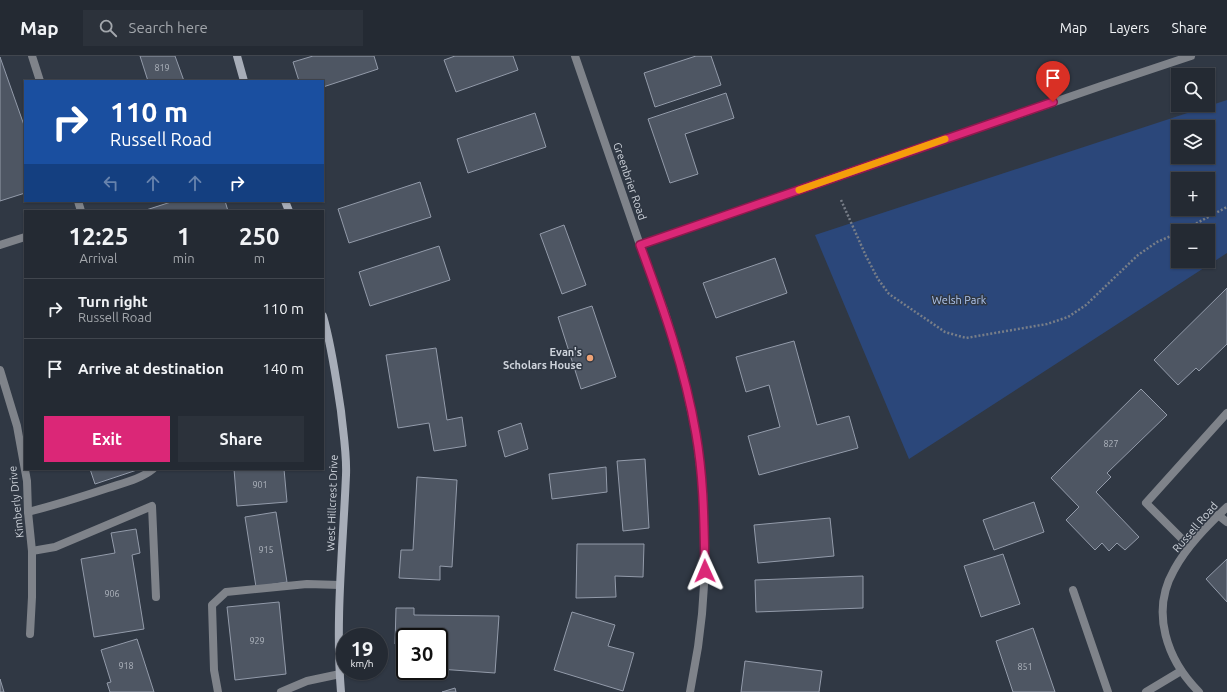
<!DOCTYPE html>
<meta charset="utf-8">
<style>
:root{--surface:#242a33;--page:#2c323b;--text:#f1f3f6;--muted:#a3a7ac;--line:#41464e;--accent:#db2777}
body{margin:0;font-family:Ubuntu,sans-serif;background:var(--page);color:var(--text);height:100vh;display:flex;flex-direction:column;font-size:15px;white-space:nowrap}
*{box-sizing:border-box;margin:0}
p{font-size:13px;color:var(--muted)}
.icon{flex:none;width:22px;height:22px;fill:none;stroke:currentColor;stroke-width:2;stroke-linecap:round;stroke-linejoin:round}
.map{position:relative;flex:1;overflow:hidden}
.panel{position:absolute;left:24px;top:154px;width:300px;height:260px;display:flex;flex-direction:column;background:var(--surface);border-radius:0px;box-shadow:0 1px 3px #0004,0 0 0 1px var(--line)}
.panel>*{flex:none}
.top-card{position:absolute;left:24px;top:24px;width:300px;height:122px;border-radius:0px;box-shadow:0 1px 3px #0004,0 0 0 1px var(--line);background:#1a4fa0;color:#fff;overflow:hidden}
.buttons{position:absolute;left:1171px;top:12px;display:grid;gap:8px}
.buttons a{display:grid;place-items:center;width:44px;height:44px;border-radius:0px;background:var(--surface);box-shadow:0 1px 3px #0004,0 0 0 1px var(--line);font-size:20px}
.speed{position:absolute;left:336px;top:572px;display:flex;gap:8px;font-size:20px;font-weight:700;text-align:center}
.speed>*{display:grid;place-content:center;width:52px;height:52px;border-radius:50%;background:var(--surface);box-shadow:0 1px 3px #0004,0 0 0 1px var(--line);line-height:1}
.speed small{font-size:10px;font-weight:400}
.speed .limit{border:2px solid #111;border-radius:6px;background:#fff;color:#111}
.pin{position:absolute;display:grid;place-items:center;width:34px;height:34px;color:#fff;margin:-41px -17px;border-radius:50% 50% 50% 0;rotate:-45deg;box-shadow:0 0 4px #0007}
.pin .icon{rotate:45deg}
.me{position:absolute;width:44px;margin:-22px;rotate:359deg;stroke-linejoin:round;filter:drop-shadow(0 0 3px #0008)}
.turn{display:flex;align-items:center;gap:14px;height:84px;padding:0 20px;font-size:18px}
.turn .icon{width:52px;height:52px;stroke-width:2.5}
.turn b{display:block;font-size:28px;line-height:34px}
.lanes{display:flex;align-items:center;height:38px;padding:0 20px;background:#0003;justify-content:center;gap:20px;direction:ltr}
.lanes .off{opacity:.35}
.eta{display:flex;justify-content:space-evenly;align-items:center;height:68px;text-align:center}
.eta b{font-size:24px;font-weight:600;line-height:28px}
.action{display:flex;gap:8px;margin-top:auto;padding:8px 20px}
.action a{flex:1;height:46px;border-radius:0px;background:var(--accent);color:#fff;font-size:16px;font-weight:600;line-height:46px;text-align:center}
.action a+a{background:var(--page);color:var(--text)}
ul{padding:0;list-style:none}
li{display:flex;align-items:center;gap:12px;height:60px;padding:0 20px;border-top:1px solid var(--line)}
li div{flex:1}
li b{display:block;font-size:15px}
li em{font-style:normal}
header{display:flex;align-items:center;gap:24px;box-sizing:border-box;height:56px;padding:0 20px;background:var(--surface);border-bottom:1px solid var(--line)}
header strong{font-size:19px}
nav{display:flex;gap:22px;margin-inline-start:auto;font-size:14px}
.search{width:280px;height:36px;background:var(--page);display:flex;align-items:center;gap:10px;box-sizing:border-box;padding:0 14px;border-radius:0px;color:var(--muted);font-size:15px}
.map>svg:first-child{display:block}
.green{fill:#2b477a;fill-rule:evenodd}
.building{fill:#4e5663;stroke:#939baa}
.lines{fill:none;stroke-linecap:round;stroke-linejoin:round}
.path{stroke:#787e88;stroke-width:2.5;stroke-dasharray:2 2;stroke-linecap:butt}
.lane{stroke:#7f838a;stroke-width:8}
.street{stroke:#7f838a;stroke-width:8}
.secondary{stroke:#a7adb8;stroke-width:8}
.route-casing{stroke:#8e194d;stroke-width:10}
.route{stroke:#db2777;stroke-width:7}
.slow{stroke:#f59e0b;stroke-width:7}
.poi-dot{fill:#efa376;stroke:#303844;stroke-width:1.5}
.labels{text-anchor:middle;stroke-width:3;stroke-linejoin:round;paint-order:stroke}
.number-label{font-size:9px;fill:#aeb4bd}
.street-label{font-size:11px;fill:#ced3db;stroke:#303844}
.park-label{font-size:11px;fill:#b1c8f0;stroke:#303844}
.poi-label{font-size:11px;font-weight:bold;fill:#ced3db;stroke:#303844;text-anchor:end}
</style>
<header>
<strong>Map</strong>
<div class="search"><svg class="icon" aria-label="search" viewBox="0 0 24 24"><circle cx="10" cy="10" r="6"/><path d="M15 15l6 6"/></svg>Search here</div>
<nav><a>Map</a><a>Layers</a><a>Share</a></nav>
</header>
<div class="map">
<svg width="1227" height="636" viewBox="0 0 1227 636">
<rect width="100%" height="100%" fill="#303844"/>
<path class="green" d="M1227 44V197L909 403 815 179ZM1178 71H1208V101H1178ZM1178 123H1208V153H1178ZM1178 175H1208V205H1178Z"/>
<path class="building" d="M140 0H175L184 25H148Z
M313 0H374L378 13 323 31V25H299L293 6Z
M455 0H513L518 14 456 36 444 4Z
M696 0H711L721 29 655 51 644 17Z
M0 1 25 72V137L0 145Z
M726 37 734 62 685 78 698 118 670 127 648 63Z
M535 57 546 91 468 117 457 83Z
M420 126 431 161 349 187 338 153Z
M174 145H225L228 155H143Z
M564 169 586 229 562 238 540 178Z
M439 190 450 224 370 250 359 216Z
M775 202 787 237 716 262 703 227Z
M1227 232V288L1199 315 1196 312 1178 329 1154 304Z
M592 250 616 321 581 333 558 261Z
M794 285 817 369 849 360 858 392 759 419 748 380 780 371 769 329 746 336 736 301Z
M436 292 447 364 462 361 466 390 434 395 429 367 398 372 386 299Z
M1141 333 1167 359 1107 417 1111 421 1096 436 1139 481 1125 494 1117 487 1109 495 1102 487 1095 494 1066 464 1079 451 1051 422Z
M521 367 528 393 505 401 498 375Z
M645 403 649 472 623 475 617 405Z
M606 411 607 436 552 443 549 418Z
M90 413H140L95 428Z
M234 413H284L287 446 237 450Z
M417 421 457 424 452 511 440 510V524L399 522 401 494H413Z
M1034 446 1044 476 994 494 983 464Z
M276 456 287 526 256 531 245 461Z
M830 462 834 500 758 507 754 469Z
M136 473 140 497 132 499 144 573 94 581 81 503 115 497 111 477Z
M577 488H644L643 521 615 520 616 541 576 542Z
M1003 498 1020 548 981 561 964 510Z
M1227 503V546L1206 523Z
M863 520V552L756 556 755 524Z
M279 546 286 618 235 624 227 551Z
M396 552H414V559L499 560 495 617 439 613V581H405V589L395 588Z
M572 556 615 569 608 590 634 597 623 635 554 614Z
M1033 572 1055 636H1013L996 585Z
M137 583 154 636H110L107 627 111 626 101 594Z
M745 605 822 615 819 636H741Z
M0 623 4 636H0Z
M455 632 456 636H442Z"/>
<g class="lines">
<path class="path" d="M841 144 866 200 878 223 889 238 945 276 966 282 1047 268 1068 261 1086 249 1138 199 1157 186 1178 177
M1182 175 1227 151"/>
<path class="lane" d="M32 0 40 25
M78 145 81 155
M0 189 25 181
M28 456C55 449 81 441 108 432 123 427 141 423 153 413
M1218 459 1227 466
M1189 490 1146 447 1227 357
M32 495 55 491 152 450 156 541
M1073 534 1108 636
M218 636 214 614 212 549 226 536 307 528 340 529
M281 636 307 625 340 618
M1146 636 1181 615"/>
<path class="street" d="M575 0 640 189 665 257 682 313 696 378 703 435 705 515 702 558 698 591 690 636
M640 189 1101 30 1191 0
M0 314 17 370 27 425 28 456 32 495V541L30 578
M1199 636C1167 604 1150 556 1174 514 1187 490 1207 470 1227 451"/>
<path class="secondary" d="M237 0 244 25
M285 145 289 155
M323 260C332 291 336 323 341 355 343 376 347 398 346 419 343 491 335 564 341 636"/>
</g>
<g class="lines">
<g class="route-casing">
<path id="route" d="M705 515C704 469 704 423 696 378 685 313 663 251 640 189L1053 46"/>
</g>
<use href="#route" class="route"/>
<path class="slow" d="M799 134 945 83"/>
</g>
<circle class="poi-dot" cx="590" cy="302" r="4"/>
<g class="labels">
<g class="number-label">
<text x="162" y="15">819</text>
<text x="1111" y="391">827</text>
<text x="260" y="432">901</text>
<text x="266" y="497">915</text>
<text x="112" y="541">906</text>
<text x="257" y="588">929</text>
<text x="126" y="613">918</text>
<text x="1025" y="614">851</text>
</g>
<g class="street-label">
<text transform="translate(630 125) rotate(71)" y="4">Greenbrier Road</text>
<text transform="translate(16 446) rotate(-96)" y="4">Kimberly Drive</text>
<text transform="translate(332 447) rotate(-88)" y="4">West Hillcrest Drive</text>
<text transform="translate(1195 471) rotate(-49)" y="4">Russell Road</text>
</g>
<g class="park-label">
<text x="959" y="248">Welsh Park</text>
</g>
<g class="poi-label">
<text x="582" y="300">Evan's<tspan x="582" dy="13">Scholars House</tspan></text>
</g>
</g>
</svg>
<div class="buttons">
<a><svg class="icon" aria-label="search" viewBox="0 0 24 24"><circle cx="10" cy="10" r="6"/><path d="M15 15l6 6"/></svg></a>
<a><svg class="icon" aria-label="layers" viewBox="0 0 24 24"><path d="M12 4l9 5-9 5-9-5zM3 14l9 5 9-5"/></svg></a>
<a>+</a>
<a>−</a>
</div>
<div class="speed"><div>19<small>km/h</small></div><div class="limit">30</div></div>
<div class="pin" style="left:1053px;top:46px;background:#d93025"><svg class="icon" aria-label="arrive" viewBox="0 0 24 24"><path d="M6 21V4h12l-3 4 3 4H6"/></svg></div>
<svg class="me" style="left:705px;top:515px" viewBox="-20 -20 40 40"><path d="M0-17L14 15 0 8-14 15z" fill="#db2777" stroke="#fff" stroke-width="4"/></svg>
<div class="top-card">
<div class="turn"><svg class="icon" aria-label="right" viewBox="0 0 24 24"><path d="M7 20v-9h11M14 6l5 5-5 5"/></svg><div><b>110 m</b>Russell Road</div></div>
<div class="lanes"><svg class="icon off" aria-label="left" viewBox="0 0 24 24"><path d="M17 20v-9H6M10 6l-5 5 5 5"/></svg><svg class="icon off" aria-label="ahead" viewBox="0 0 24 24"><path d="M12 20V5M6 11l6-6 6 6"/></svg><svg class="icon off" aria-label="ahead" viewBox="0 0 24 24"><path d="M12 20V5M6 11l6-6 6 6"/></svg><svg class="icon" aria-label="right" viewBox="0 0 24 24"><path d="M7 20v-9h11M14 6l5 5-5 5"/></svg></div>
</div>
<section class="panel">
<div class="eta">
<div><b>12:25</b><p>Arrival</p></div>
<div><b>1</b><p>min</p></div>
<div><b>250</b><p>m</p></div>
</div>
<ul>
<li><svg class="icon" aria-label="right" viewBox="0 0 24 24"><path d="M7 20v-9h11M14 6l5 5-5 5"/></svg><div><b>Turn right</b><p>Russell Road</p></div><em>110 m</em></li>
<li><svg class="icon" aria-label="arrive" viewBox="0 0 24 24"><path d="M6 21V4h12l-3 4 3 4H6"/></svg><div><b>Arrive at destination</b></div><em>140 m</em></li>
</ul>
<div class="action"><a>Exit</a><a>Share</a></div>
</section>
</div>
